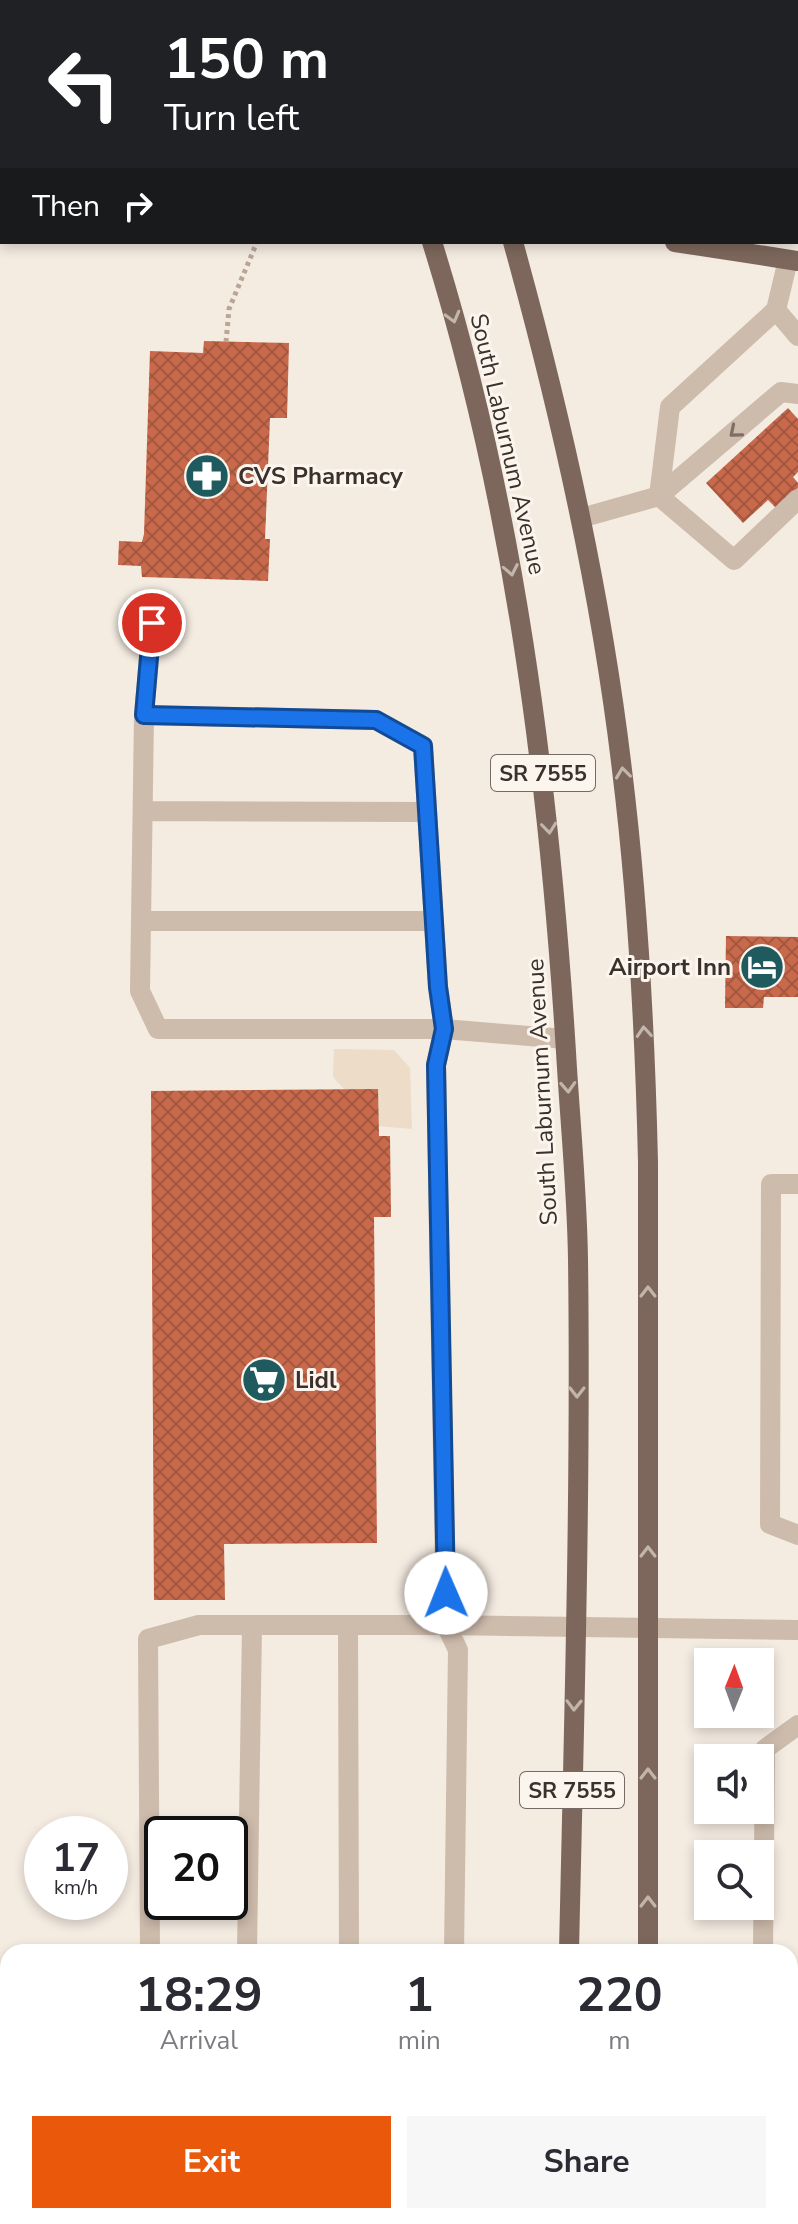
<!DOCTYPE html>
<style>
:root{--surface:#fff;--page:#f7f7f7;--text:#2b2b33;--muted:#7c7c81;--accent:#ea580c}
body{margin:0;font-family:"Nunito Sans",sans-serif;background:var(--page);color:var(--text);height:100vh;display:flex;flex-direction:column;font-size:30px;white-space:nowrap}
*{box-sizing:border-box;margin:0}
p{font-size:26px;color:var(--muted)}
.icon{flex:none;width:44px;height:44px;fill:none;stroke:currentColor;stroke-width:2;stroke-linecap:round;stroke-linejoin:round}
.map{position:relative;flex:1;overflow:hidden}
.drawer{position:absolute;left:0px;top:1944px;width:798px;height:280px;display:flex;flex-direction:column;background:var(--surface);border-radius:24px 24px 0 0;box-shadow:0 4px 12px #0003}
.drawer>*{flex:none}
.guide{position:absolute;left:0px;top:0px;width:798px;height:244px;box-shadow:0 4px 12px #0003;background:#202124;color:#fff;overflow:hidden}
.needle{width:52px;rotate:1deg}
.buttons{position:absolute;left:694px;top:1648px;display:grid;gap:16px}
.buttons a{display:grid;place-items:center;width:80px;height:80px;border-radius:0px;background:var(--surface);box-shadow:0 4px 12px #0003;font-size:40px}
.speed{position:absolute;left:24px;top:1816px;display:flex;gap:16px;font-size:40px;font-weight:700;text-align:center}
.speed>*{display:grid;place-content:center;width:104px;height:104px;border-radius:50%;background:var(--surface);box-shadow:0 4px 12px #0003;line-height:1}
.speed small{font-size:20px;font-weight:400}
.speed .limit{border:4px solid #111;border-radius:12px;background:#fff;color:#111}
.pin{position:absolute;display:grid;place-items:center;width:68px;height:68px;color:#fff;margin:-34px;border:4px solid #fff;border-radius:50%;box-shadow:0 2px 8px #0007}
.me{position:absolute;width:88px;margin:-44px;rotate:359deg;stroke-linejoin:round;filter:drop-shadow(0 0 6px #0008)}
.turn{display:flex;align-items:center;gap:28px;height:168px;padding:0 32px;font-size:36px}
.turn .icon{width:104px;height:104px;stroke-width:2.5}
.turn b{display:block;font-size:56px;line-height:68px}
.then{display:flex;align-items:center;height:76px;padding:0 32px;background:#0003;gap:16px;font-size:30px}
.eta{display:flex;justify-content:space-evenly;align-items:center;height:136px;text-align:center}
.eta b{font-size:48px;font-weight:700;line-height:56px}
.primary-button{display:flex;gap:16px;margin-top:auto;padding:16px 32px}
.primary-button a{flex:1;height:92px;border-radius:0px;background:var(--accent);color:#fff;font-size:32px;font-weight:700;line-height:92px;text-align:center}
.primary-button a+a{background:var(--page);color:var(--text)}
.map>svg:first-child{display:block}
.plaza{fill:#ecdcc8}
.building{fill:url(#building-cross-hatch)}
.lines{fill:none;stroke-linecap:round;stroke-linejoin:round}
.path{stroke:#b9a596;stroke-width:5;stroke-dasharray:4 4;stroke-linecap:butt}
.minor{stroke:#cdbbac;stroke-width:20}
.major{stroke:#7d675c;stroke-width:20}
.oneway{stroke:#c2b5ac}
.oneway2{stroke:#7d6f65}
.route-casing{stroke:#114b97;stroke-width:20}
.route{stroke:#1a73e8;stroke-width:14}
.labels{text-anchor:middle;stroke-width:6;stroke-linejoin:round;paint-order:stroke}
.shield{fill:#fbf5ee;stroke:#756b66;stroke-width:2}
.shield-label{font-size:22px;font-weight:bold;fill:#3b302b}
.street-label{font-size:24px;fill:#3b302b;stroke:#fbf5ee}
.poi-label{font-size:24px;font-weight:bold;fill:#3b302b;stroke:#fbf5ee;text-anchor:start}
</style>
<div class="map">
<svg width="798" height="2224" viewBox="0 0 798 2224">
<defs>
<pattern id="building-cross-hatch" width="8" height="8" patternUnits="userSpaceOnUse" patternTransform="scale(2)"><rect width="8" height="8" fill="#c8694b"/><path d="M0 0l8 8M0 8l8-8" fill="none" stroke="#a4573f"/></pattern>
</defs>
<rect width="100%" height="100%" fill="#f4ebe1"/>
<path class="plaza" d="M334 1049 394 1050 410 1068 412 1129 378 1126 333 1077Z"/>
<path class="building" d="M204 341 289 343 287 418H270L265 539H270L268 581 142 577 141 566 118 565 119 541 142 542 144 534 150 351 203 353Z
M788 408 798 419V472L793 477 798 483V488L776 508 768 500 743 523 706 483Z
M726 936 798 937V997H764L763 1008H725Z
M378 1089 379 1136H390L391 1217H374L377 1543 224 1544 225 1600H154L151 1091Z
M173 2216H276V2224H173Z"/>
<g class="lines">
<path class="path" d="M478 0 479 2
M226 342 229 309 257 242"/>
<path class="minor" d="M0 182 2 163
M776 310 798 336
M798 394 781 392 659 496 734 560 798 499
M581 518 659 496 670 407 776 310 788 260
M144 715 140 991 158 1029H444L438 987 423 746 376 720 144 715 152 623
M143 811 427 812
M141 921H434
M798 1184H771L770 1524 798 1535
M348 1625 349 1952
M150 1952 148 1639 199 1625H446L798 1630
M247 1952 252 1625
M454 1952 458 1650 446 1625 436 1065 444 1029 565 1039
M763 1952 765 1749 798 1725
M0 2134 8 2224
M790 2178H798
M451 2216V2224
M147 2224V2216
M298 2224V2216
M760 2224V2216"/>
<path class="major" d="M6 0 13 2
M354 0 355 2
M442 0 443 2
M0 71H2
M796 189 798 190
M432 242C514 504 549 779 566 1052 570 1121 577 1190 578 1259 581 1490 574 1721 569 1952
M513 242C561 415 601 591 622 770 638 900 645 1031 648 1162V1952
M675 242 798 261
M567 2216V2224
M645 2224 646 2216"/>
</g>
<defs><path id="oneway-chevron" d="M-2-3.5L2.5 0L-2 3.5" fill="none" stroke-width="1.6" stroke-linecap="round" stroke-linejoin="round" transform="scale(2)"/></defs>
<g class="oneway">
<use href="#oneway-chevron" transform="translate(453 317) rotate(75)"/>
<use href="#oneway-chevron" transform="translate(511 570) rotate(79)"/>
<use href="#oneway-chevron" transform="translate(623 773) rotate(-97)"/>
<use href="#oneway-chevron" transform="translate(549 828) rotate(84)"/>
<use href="#oneway-chevron" transform="translate(644 1032) rotate(-94)"/>
<use href="#oneway-chevron" transform="translate(568 1087) rotate(87)"/>
<use href="#oneway-chevron" transform="translate(648 1292) rotate(-90)"/>
<use href="#oneway-chevron" transform="translate(577 1392) rotate(90)"/>
<use href="#oneway-chevron" transform="translate(648 1552) rotate(-90)"/>
<use href="#oneway-chevron" transform="translate(574 1705) rotate(91)"/>
<use href="#oneway-chevron" transform="translate(648 1774) rotate(-90)"/>
<use href="#oneway-chevron" transform="translate(648 1902) rotate(-90)"/>
</g>
<use class="oneway2" href="#oneway-chevron" transform="translate(735 432) rotate(140)"/>
<g class="lines">
<g class="route-casing">
<path id="route" d="M152 623 144 715 376 720 423 746 438 987 444 1029 436 1065 446 1593"/>
</g>
<use href="#route" class="route"/>
</g>
<defs>
<g id="pharmacy-disc" transform="scale(2.3)"><circle r="9.5" fill="#1f5a5e" stroke="#fbf5ee"/><path d="M-2-6h4v4h4v4h-4v4h-4v-4h-4v-4h4Z" fill="#fff"/></g>
<g id="hotel-disc" transform="scale(2.3)"><circle r="9.5" fill="#1f5a5e" stroke="#fbf5ee"/><path d="M-6-4.5h1.5V1H6V5H4.5V3h-9V5H-6ZM-4 0a1.8 1.8 0 1 1 3.6 0ZM.5 0V-2.5h3Q6-2.5 6 0Z" fill="#fff"/></g>
<g id="supermarket-disc" transform="scale(2.3)"><circle r="9.5" fill="#1f5a5e" stroke="#fbf5ee"/><path d="M-6-5.5h2.5l.6 2H6L4.5 2H-2.5L-4.4-4H-6ZM-1.5 3.2a1.3 1.3 0 1 0 .1 0ZM3 3.2a1.3 1.3 0 1 0 .1 0Z" fill="#fff"/></g>
</defs>
<g fill-rule="evenodd">
<use href="#pharmacy-disc" x="207" y="476"/>
<use href="#hotel-disc" x="762" y="967"/>
<use href="#supermarket-disc" x="264" y="1380"/>
</g>
<g class="labels">
<g class="shield">
<rect x="491" y="755" width="104" height="36" rx="6"/>
<rect x="520" y="1772" width="104" height="36" rx="6"/>
</g>
<g class="shield-label">
<text x="543" y="781">SR 7555</text>
<text x="572" y="1798">SR 7555</text>
</g>
<g class="street-label">
<text transform="translate(508 444) rotate(77)" y="8">South Laburnum Avenue</text>
<text transform="translate(542 1092) rotate(-93)" y="8">South Laburnum Avenue</text>
</g>
<g class="poi-label">
<text x="238" y="484">CVS Pharmacy</text>
<text x="731" y="975" text-anchor="end">Airport Inn</text>
<text x="295" y="1388">Lidl</text>
</g>
</g>
</svg>
<div class="buttons">
<a><svg class="needle" viewBox="-14 -14 28 28"><path d="M0-13l5 13h-10z" fill="#e53935"/><path d="M0 13l5-13h-10z" fill="#7c7c81"/></svg></a>
<a><svg class="icon" aria-label="sound" viewBox="0 0 24 24"><path d="M4 9h4l5-4v14l-5-4H4zM17 9q2 3 0 6"/></svg></a>
<a><svg class="icon" aria-label="search" viewBox="0 0 24 24"><circle cx="10" cy="10" r="6"/><path d="M15 15l6 6"/></svg></a>
</div>
<div class="speed"><div>17<small>km/h</small></div><div class="limit">20</div></div>
<div class="pin" style="left:152px;top:623px;background:#d93025"><svg class="icon" aria-label="arrive" viewBox="0 0 24 24"><path d="M6 21V4h12l-3 4 3 4H6"/></svg></div>
<svg class="me" style="left:446px;top:1593px" viewBox="-20 -20 40 40"><circle r="19" fill="#fff"/><path d="M0-13L10 11 0 6-10 11z" fill="#1a73e8"/></svg>
<div class="guide">
<div class="turn"><svg class="icon" aria-label="left" viewBox="0 0 24 24"><path d="M17 20v-9H6M10 6l-5 5 5 5"/></svg><div><b>150 m</b>Turn left</div></div>
<div class="then">Then<svg class="icon" aria-label="right" viewBox="0 0 24 24"><path d="M7 20v-9h11M14 6l5 5-5 5"/></svg></div>
</div>
<section class="drawer">
<div class="eta">
<div><b>18:29</b><p>Arrival</p></div>
<div><b>1</b><p>min</p></div>
<div><b>220</b><p>m</p></div>
</div>
<div class="primary-button"><a>Exit</a><a>Share</a></div>
</section>
</div>
